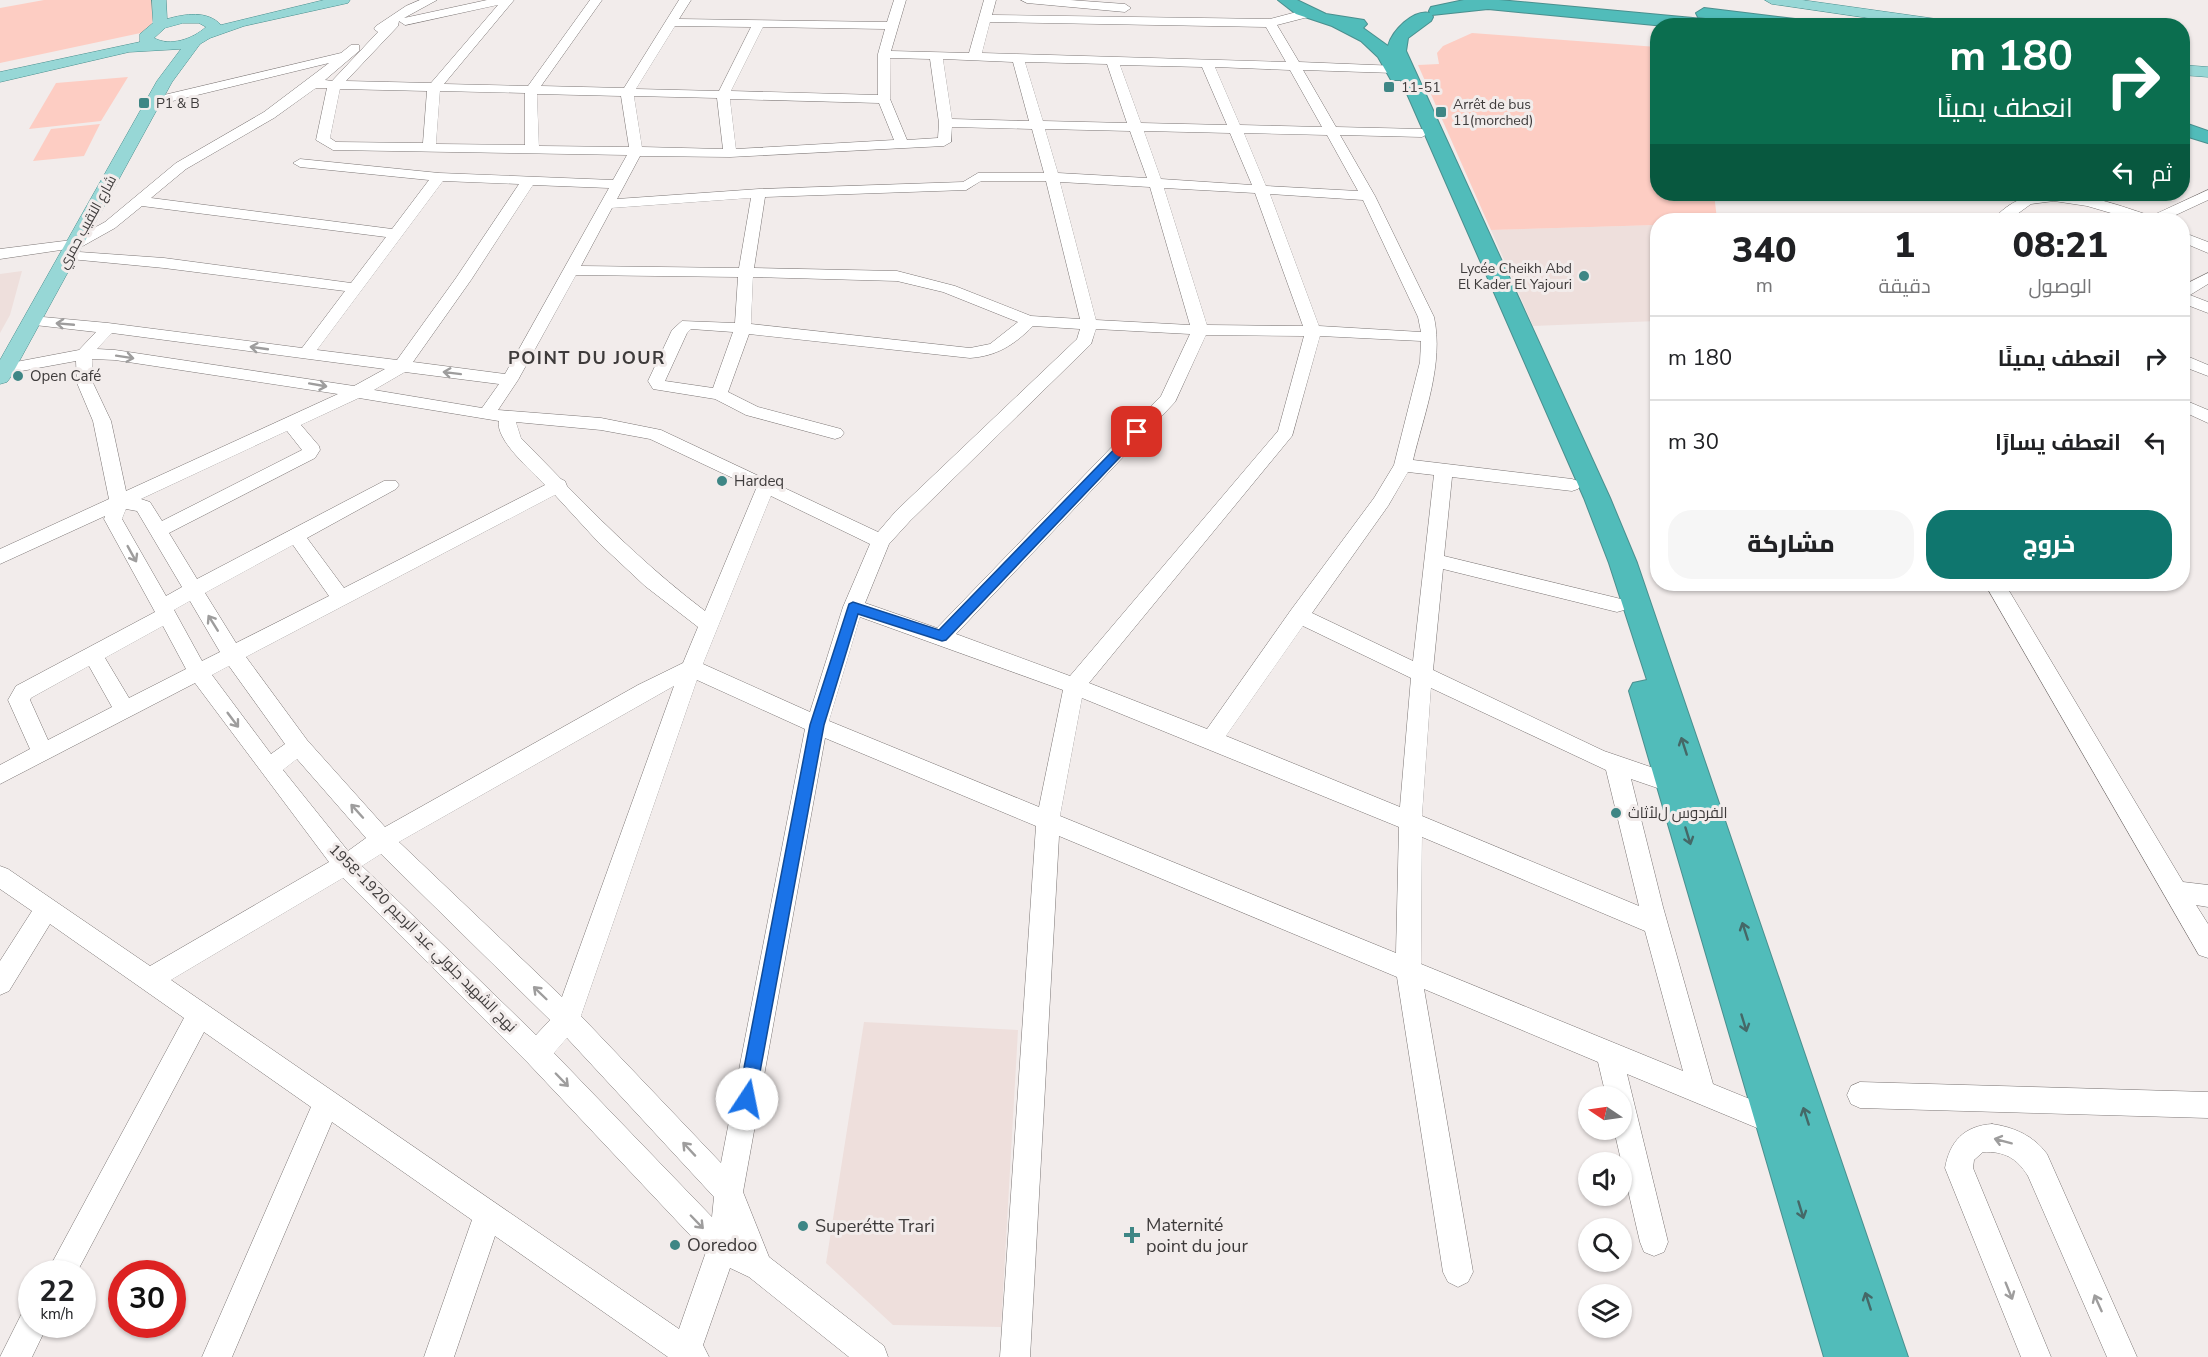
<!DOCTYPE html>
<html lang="ar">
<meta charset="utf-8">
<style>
:root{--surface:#fff;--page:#f6f6f6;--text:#202124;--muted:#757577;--line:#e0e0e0;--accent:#0f766e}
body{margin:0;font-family:"Nunito Sans",Cairo,sans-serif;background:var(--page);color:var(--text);direction:rtl;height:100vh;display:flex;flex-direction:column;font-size:22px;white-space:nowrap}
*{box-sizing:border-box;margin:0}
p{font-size:20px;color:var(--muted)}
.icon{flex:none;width:33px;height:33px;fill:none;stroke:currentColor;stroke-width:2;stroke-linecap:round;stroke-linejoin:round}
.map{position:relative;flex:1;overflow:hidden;direction:ltr}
.side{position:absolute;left:1650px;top:213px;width:540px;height:378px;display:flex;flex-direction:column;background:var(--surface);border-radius:24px;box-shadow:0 2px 4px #0004;direction:rtl}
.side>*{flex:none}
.hud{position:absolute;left:1650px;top:18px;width:540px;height:183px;border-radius:24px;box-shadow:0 2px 4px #0004;direction:rtl;background:#0b6e4f;color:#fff;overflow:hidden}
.needle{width:39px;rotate:283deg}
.controls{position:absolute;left:1578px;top:1086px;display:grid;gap:12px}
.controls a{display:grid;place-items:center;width:54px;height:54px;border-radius:50%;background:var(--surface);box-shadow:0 2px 4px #0004;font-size:30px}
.speed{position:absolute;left:18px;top:1260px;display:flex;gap:12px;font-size:30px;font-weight:700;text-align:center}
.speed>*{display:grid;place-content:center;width:78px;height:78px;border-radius:50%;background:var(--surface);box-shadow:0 2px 4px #0004;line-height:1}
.speed small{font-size:15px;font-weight:400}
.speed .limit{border:9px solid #d22;background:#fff;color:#111}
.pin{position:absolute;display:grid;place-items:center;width:51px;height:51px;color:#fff;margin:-26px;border-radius:12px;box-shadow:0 3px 9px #0006}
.me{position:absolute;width:66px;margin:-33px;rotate:11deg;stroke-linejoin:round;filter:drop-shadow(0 0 4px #0008)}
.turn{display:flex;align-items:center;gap:21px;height:126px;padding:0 18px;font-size:27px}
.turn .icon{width:78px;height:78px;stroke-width:2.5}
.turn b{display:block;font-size:42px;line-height:51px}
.then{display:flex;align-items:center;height:57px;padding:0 18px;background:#0003;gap:12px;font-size:22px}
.eta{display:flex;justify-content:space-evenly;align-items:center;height:102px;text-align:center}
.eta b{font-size:36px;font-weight:800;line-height:42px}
.cta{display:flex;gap:12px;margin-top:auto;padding:12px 18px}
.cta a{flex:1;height:69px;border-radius:24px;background:var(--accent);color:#fff;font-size:24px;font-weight:800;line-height:69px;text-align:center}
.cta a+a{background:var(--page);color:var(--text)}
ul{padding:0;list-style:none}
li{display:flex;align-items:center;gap:18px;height:84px;padding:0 18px;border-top:2px solid var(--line)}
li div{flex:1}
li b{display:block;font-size:22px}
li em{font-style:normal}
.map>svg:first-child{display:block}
.built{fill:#eedfdc}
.green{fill:#fdcdc3}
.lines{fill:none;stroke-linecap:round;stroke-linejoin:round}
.minor-casing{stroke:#7c7675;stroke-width:1}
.major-casing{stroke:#4a8f8e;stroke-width:1}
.highway-casing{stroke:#4a8f8e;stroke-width:2}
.minor{fill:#fff;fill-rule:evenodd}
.major{fill:#97d7d6;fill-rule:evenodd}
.highway{fill:#51bcba;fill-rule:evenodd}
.oneway{stroke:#9e9d9d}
.oneway2{stroke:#456867}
.route{fill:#1a73e8;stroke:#114b97;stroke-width:1.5}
.poi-dot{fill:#3e8685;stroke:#f2eceb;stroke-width:2}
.labels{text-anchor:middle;stroke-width:6;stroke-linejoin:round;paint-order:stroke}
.far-poi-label{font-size:14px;fill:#3e3b3b;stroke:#f2eceb;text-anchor:start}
.far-street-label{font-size:14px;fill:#3e3b3b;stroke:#f2eceb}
.poi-label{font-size:15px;fill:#3e3b3b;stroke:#f2eceb;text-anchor:start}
.street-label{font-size:15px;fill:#3e3b3b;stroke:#f2eceb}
.far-district-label{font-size:18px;font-weight:bold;letter-spacing:1.5px;fill:#3e3b3b;stroke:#f2eceb}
.near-poi-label{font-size:18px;fill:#3e3b3b;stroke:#f2eceb;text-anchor:start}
</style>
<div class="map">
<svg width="2208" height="1357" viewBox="0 0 2208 1357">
<rect width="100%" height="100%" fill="#f2eceb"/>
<path class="built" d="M1657 225V321L1533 326 1491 230Z
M22 271 10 315 0 333V274Z
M864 1022 1018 1030 1001 1327 893 1325 826 1263Z"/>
<path class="green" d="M44 0H157L150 31 0 63V8Z
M1472 33 1657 47 1658 194H1714L1717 219 1658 220 1657 225 1491 230 1418 65 1439 64 1437 53 1443 46Z
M128 77 101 121 29 129 56 83Z
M100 124 84 156 33 161 51 129Z"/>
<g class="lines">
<g class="minor-casing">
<path id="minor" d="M420 0H437L404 18 487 0H514L444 84 528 86 590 0H602L541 86 624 88 679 0H691L679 19 887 22 894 0H906L891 51 969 53 984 0H996L992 15 1270 19 1308 9 1312 10V16L1277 25 1299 62 1398 66 1400 69 1398 72 1394 73 1303 70 1336 127 1422 129 1429 133 1422 137 1340 135 1375 196 1434 317C1444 364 1424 414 1413 460L1572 479 1578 481 1581 485 1578 489 1572 491 1452 477 1444 556 1617 598 1624 600 1627 605 1624 610 1617 612 1443 569 1433 670 1604 751 1680 777 1683 784 1680 791 1672 793 1631 779 1663 907 1713 1084 1784 1113 1788 1122 1784 1131 1774 1135 1627 1074 1668 1242 1664 1252 1654 1256 1644 1252 1640 1242 1614 1130H1622V1096H1606L1598 1062 1424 989 1473 1272 1468 1282 1458 1287 1448 1282 1443 1272 1397 977 1059 836 1030 1357H1000L1036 826 825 738 743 1192 769 1257 884 1346 888 1357H849L749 1277 730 1268 703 1345 709 1357H668L495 1236 454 1357H424L472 1220 332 1122 232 1357H202L311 1107 204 1032 76 1274H46L184 1018 50 924 9 991 0 995V961L32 911 0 889V866L8 869 150 966 329 862 195 683 0 784V765L30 749 8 700 16 686 155 612 104 519 105 516 0 564V549L109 499 93 421 77 383 76 361 5 374 0 373V365L79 350 96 332 26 324 24 321 26 318 32 316 108 323 302 348 345 291 164 268 70 259 62 254 65 251 164 258 351 283 386 237 142 206 115 228 81 247 0 259V249L72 240 105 222 176 163 264 112 329 63 152 106 145 102 147 99 341 53 351 45H359V51L325 80 332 81 378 32 374 29 376 26 406 6ZM498 5 431 83 346 81 398 26 399 21 405 25ZM990 22 1266 27 1286 62 982 53ZM675 26 751 27 719 91 636 89ZM763 27 885 29 878 54V95L731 91ZM890 58 930 59 939 123 938 138 907 140 890 99ZM943 59 1013 62 1029 121 952 119ZM1025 62 1107 64 1127 123 1043 121ZM1120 65 1202 67 1227 125 1141 123ZM1215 67 1290 70 1322 127 1240 125ZM316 88H327L316 140 333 150 627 155 613 180 439 173 300 159 293 163 300 167 429 180 392 229 151 198 186 169 274 118ZM340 89 427 91 423 143 336 142 330 138ZM440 91 525 93V145L436 144ZM537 94 621 96 629 147 539 146ZM634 96 717 98 723 149 642 147ZM730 99 879 103 894 140 736 149ZM952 127 1032 129 1044 173H978L963 182 759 189 617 199 640 156 730 157 944 146 951 142ZM1045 129 1130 131 1147 178 1058 173ZM1144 131 1230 133 1252 185 1161 179ZM1244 133 1327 135 1358 191 1266 186ZM443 181 519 184 456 278 397 360 317 350ZM981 181H1046L1080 319 1031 316 955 286 897 271 754 268 765 197 966 190ZM1060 182 1150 187 1190 325 1096 320ZM533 185 609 188 505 374 413 362 471 280ZM1164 188 1255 193 1303 326 1207 325ZM1270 194 1363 200 1418 317 1421 332 1319 326ZM751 198 739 268 581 266 612 208ZM576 275 738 277 735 323 682 321 672 330 648 381 653 389 715 399 746 415 835 439 841 437 844 433 841 429 758 407 728 392 749 334 970 358C997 356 1014 345 1033 326L1080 329 1077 339 896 511 878 532 661 430 601 418 498 410 518 380ZM753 277 897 281 943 292 1018 322 990 344 970 348 751 324ZM691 329 733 332 713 388 665 381 687 333ZM1096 329 1190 334 1161 396 937 628 865 603 889 544 910 521 1091 344ZM112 333 385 369 354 386 115 350 97 349ZM1206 335 1304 336 1278 431 1070 676 956 634 1175 402ZM1320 336 1421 341 1420 362 1394 465 1374 498 1291 610 1207 729 1089 683 1292 436ZM92 359 115 360 338 394 126 491 111 421 93 383ZM405 372 499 384 482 408 374 390ZM359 398 499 421C495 440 532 471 545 485L344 588 307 538 396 489 399 485 396 481H384L197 579 169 533 315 458 320 450 319 446 301 425ZM516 422 601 430 650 439 756 489 705 611C655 573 611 531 567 486L565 481 561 479 521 438ZM287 431 302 450 162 521 150 502 141 499ZM1408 472 1434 475 1413 661 1312 613 1388 506ZM555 495 599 543 645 586 698 627 683 663 638 685 385 827 307 740 246 657ZM771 496 870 544 843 607 810 712 703 664ZM126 509 137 511 182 587 166 596 122 519ZM293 545 329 596 236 643 205 593ZM190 601 220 652 202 661 174 610ZM860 617 1063 690 1039 807 829 721ZM163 626 186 669 129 698 105 658ZM1303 626 1411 678 1400 807 1226 736ZM89 666 112 707 48 740 30 700 31 698ZM229 666 285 744 271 754 212 675ZM697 680 805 729 721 1163 581 1016ZM674 686 562 997 399 842ZM1431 688 1606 770 1639 906 1422 816ZM1082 698 1399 827 1396 953 1060 816ZM297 759 366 838 348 851 283 770ZM1422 837 1645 931 1683 1071 1421 964ZM381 854 550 1020 536 1035 362 866ZM343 878 528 1063 706 1252 679 1329 171 980ZM567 1038 714 1197 712 1217 554 1053Z
M1021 0H1070L1125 4 1131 8 1125 12 1027 3Z
M2208 190V200L2165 220H2135L2087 206 2054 201 2031 204 2009 220H1993C2032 172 2103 200 2151 216Z
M2182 232 2208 242V253L2182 242Z
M2208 273V284L2190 295 2208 302V313L2182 303V286Z
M2182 354 2208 365V376L2182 366Z
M2182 399 2208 410V423L2182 411Z
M1985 584H2005L2183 882 2208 885V907L2196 905 2208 924V958L2199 955Z
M1860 1082 2208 1092V1118L1860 1108 1851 1104 1847 1095 1851 1086Z
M1992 1124C2014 1127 2034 1136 2047 1154L2137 1357H2107L2028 1176C2017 1158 2004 1151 1983 1152L1974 1160 1973 1168 2051 1357H2021L1945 1168C1950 1141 1964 1126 1992 1124Z
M32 1310V1324H48L32 1357H0L22 1313Z"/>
</g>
<g class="major-casing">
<path id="major" d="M152 0H166L167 19C185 14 207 10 221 25L324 0H350L348 3 244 26 210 38 200 44 172 82 10 378 7 382 0 384V360L157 81 181 49 129 52 0 82V72L140 42V34L153 23ZM183 23H199L206 27C193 39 170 47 154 38L165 28Z
M1765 0H1802L1958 22 1965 26H1923L1772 4Z
M2182 65 2208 67V77L2182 75Z"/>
</g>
<g class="highway-casing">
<path id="highway" d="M1278 0H1297L1326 14 1364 20 1367 24 1363 28 1388 46C1392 31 1413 9 1430 13L1429 11 1431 7 1464 0H1499L1725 21 1733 26H1665L1488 9 1432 15 1433 17 1431 21 1408 38 1406 51 1610 498 1637 563 1908 1357H1824L1629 691 1633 683 1647 680 1609 563 1584 498 1401 80H1391L1378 57 1361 41 1332 26 1296 14Z
M1704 8 1812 21 1820 26H1766L1698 17 1696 13Z
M2182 122 2208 131V143L2182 135Z"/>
</g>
<use href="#minor" class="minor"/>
<use href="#major" class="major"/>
<use href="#highway" class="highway"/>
</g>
<defs><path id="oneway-shaft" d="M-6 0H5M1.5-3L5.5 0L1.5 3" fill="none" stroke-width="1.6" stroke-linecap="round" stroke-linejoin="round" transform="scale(1.5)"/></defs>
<g class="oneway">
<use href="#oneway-shaft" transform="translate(65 324) rotate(-175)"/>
<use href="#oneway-shaft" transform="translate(259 348) rotate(-172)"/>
<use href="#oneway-shaft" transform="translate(125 357) rotate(9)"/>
<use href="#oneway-shaft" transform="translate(452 373) rotate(-173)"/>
<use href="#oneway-shaft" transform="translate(318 385) rotate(10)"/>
<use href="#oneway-shaft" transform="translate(132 554) rotate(61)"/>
<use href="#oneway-shaft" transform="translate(213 623) rotate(-122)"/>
<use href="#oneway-shaft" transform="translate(233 720) rotate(53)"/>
<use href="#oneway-shaft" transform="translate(357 811) rotate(-132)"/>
<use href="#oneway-shaft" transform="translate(540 993) rotate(-136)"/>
<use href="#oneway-shaft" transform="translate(562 1080) rotate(46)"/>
<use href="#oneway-shaft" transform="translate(2003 1141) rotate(-165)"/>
<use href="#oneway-shaft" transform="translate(689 1149) rotate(-133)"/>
<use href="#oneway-shaft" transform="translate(697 1222) rotate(46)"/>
<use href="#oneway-shaft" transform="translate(2009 1291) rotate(68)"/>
<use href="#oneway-shaft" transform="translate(2098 1303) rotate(-114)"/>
</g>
<g class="oneway2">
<use href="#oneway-shaft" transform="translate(1684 746) rotate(-108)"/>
<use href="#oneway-shaft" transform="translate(1688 836) rotate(73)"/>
<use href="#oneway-shaft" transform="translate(1745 931) rotate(-108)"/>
<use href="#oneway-shaft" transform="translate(1744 1023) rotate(73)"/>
<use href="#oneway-shaft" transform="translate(1806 1116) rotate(-108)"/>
<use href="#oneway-shaft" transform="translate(1801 1210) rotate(73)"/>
<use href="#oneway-shaft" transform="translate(1868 1301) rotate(-108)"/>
</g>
<path class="route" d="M1137 429 1141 430V435L946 640 942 641 858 614 824 725 755 1099 753 1105 747 1107 740 1105 738 1099 810 725 849 604 853 602 939 630 1133 430Z"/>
<g class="poi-dot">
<rect x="1383" y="81" width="12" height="12" rx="3"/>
<rect x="138" y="97" width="12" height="12" rx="3"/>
<rect x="1435" y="106" width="12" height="12" rx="3"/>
<circle cx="1584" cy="276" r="6"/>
<circle cx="18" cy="376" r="6"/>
<circle cx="722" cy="481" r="6"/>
<circle cx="1616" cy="813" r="6"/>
<circle cx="803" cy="1226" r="6"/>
<path d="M1129 1226h6v6h6v6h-6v6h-6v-6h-6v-6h6z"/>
<circle cx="675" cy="1245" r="6"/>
</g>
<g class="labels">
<g class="far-poi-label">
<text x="1401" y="92">11-51</text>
<text x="156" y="108">P1 &amp; B</text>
<text x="1453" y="109">Arrêt de bus<tspan x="1453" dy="16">11(morched)</tspan></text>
<text x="1572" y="273" text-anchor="end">Lycée Cheikh Abd<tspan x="1572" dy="16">El Kader El Yajouri</tspan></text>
</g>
<g class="far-street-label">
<text transform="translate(87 222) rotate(-61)" y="5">شارع النقيب حمري</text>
</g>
<g class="poi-label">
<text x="30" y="381">Open Café</text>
<text x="734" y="486">Hardeq</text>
<text x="1628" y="818">الفردوس لﻷثاث</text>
</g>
<g class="street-label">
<text transform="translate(423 938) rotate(45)" y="5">نهج الشهيد جلولي عبد الرحيم 1920-1958</text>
</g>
<g class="far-district-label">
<text x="587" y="364">POINT DU JOUR</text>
</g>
<g class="near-poi-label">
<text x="1146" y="1231">Maternité<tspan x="1146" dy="21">point du jour</tspan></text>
<text x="815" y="1232">Superétte Trari</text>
<text x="687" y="1251">Ooredoo</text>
</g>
</g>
</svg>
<div class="controls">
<a><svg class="needle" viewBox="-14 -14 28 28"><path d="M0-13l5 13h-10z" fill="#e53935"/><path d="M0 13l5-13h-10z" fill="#757577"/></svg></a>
<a><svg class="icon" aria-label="sound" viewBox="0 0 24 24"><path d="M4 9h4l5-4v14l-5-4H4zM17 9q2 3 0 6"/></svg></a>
<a><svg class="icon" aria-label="search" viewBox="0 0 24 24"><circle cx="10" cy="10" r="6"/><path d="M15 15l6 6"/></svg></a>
<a><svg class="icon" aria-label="layers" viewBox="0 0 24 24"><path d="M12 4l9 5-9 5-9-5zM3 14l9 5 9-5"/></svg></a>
</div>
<div class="speed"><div>22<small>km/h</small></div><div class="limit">30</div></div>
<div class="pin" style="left:1137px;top:432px;background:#d93025"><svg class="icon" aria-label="arrive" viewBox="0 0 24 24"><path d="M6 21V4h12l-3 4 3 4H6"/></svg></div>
<svg class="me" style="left:747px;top:1099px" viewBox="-20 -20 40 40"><circle r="19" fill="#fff"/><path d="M0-13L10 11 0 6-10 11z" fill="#1a73e8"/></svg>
<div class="hud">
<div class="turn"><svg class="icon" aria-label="right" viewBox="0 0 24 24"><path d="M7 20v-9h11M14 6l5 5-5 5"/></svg><div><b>180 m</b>انعطف يمينًا</div></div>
<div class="then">ثم<svg class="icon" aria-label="left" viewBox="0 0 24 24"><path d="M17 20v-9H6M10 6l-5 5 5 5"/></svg></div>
</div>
<section class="side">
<div class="eta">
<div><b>08:21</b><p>الوصول</p></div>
<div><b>1</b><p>دقيقة</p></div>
<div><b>340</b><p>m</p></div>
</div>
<ul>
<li><svg class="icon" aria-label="right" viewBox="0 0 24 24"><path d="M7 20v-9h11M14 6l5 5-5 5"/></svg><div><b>انعطف يمينًا</b></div><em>180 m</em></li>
<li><svg class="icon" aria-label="left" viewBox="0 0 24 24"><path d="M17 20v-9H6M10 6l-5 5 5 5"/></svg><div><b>انعطف يسارًا</b></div><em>30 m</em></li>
</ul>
<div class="cta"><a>خروج</a><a>مشاركة</a></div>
</section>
</div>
